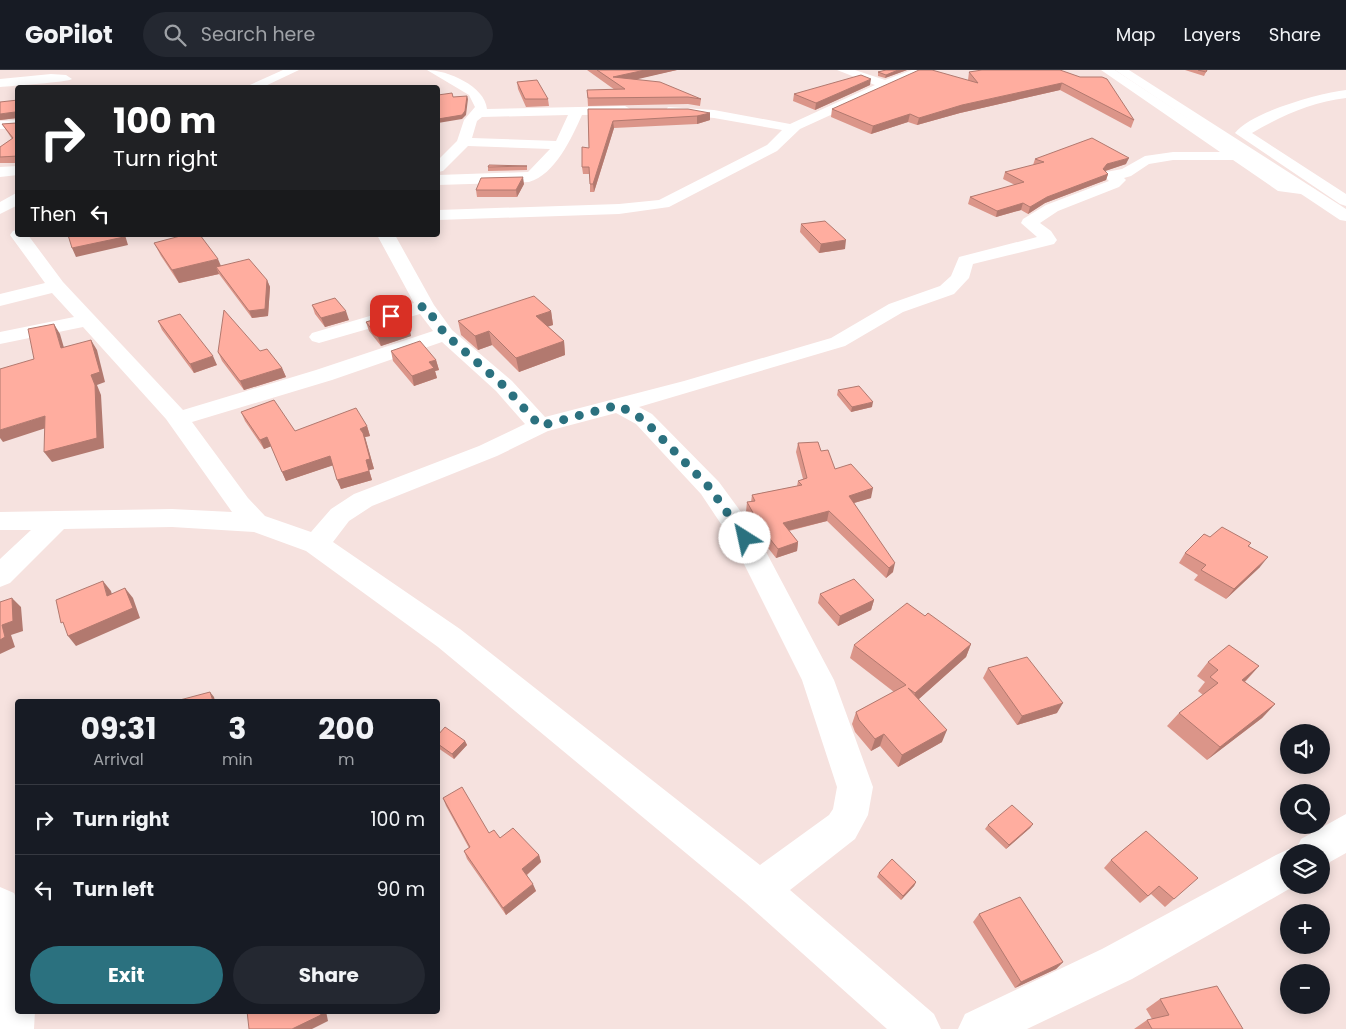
<!DOCTYPE html>
<meta charset="utf-8">
<style>
:root{--surface:#171b24;--page:#242831;--text:#f1f3f6;--muted:#9ea1a6;--line:#363941;--accent:#2b717f}
body{margin:0;font-family:Poppins,sans-serif;background:var(--page);color:var(--text);height:100vh;display:flex;flex-direction:column;font-size:19px;white-space:nowrap}
*{box-sizing:border-box;margin:0}
p{font-size:16px;color:var(--muted)}
.icon{flex:none;width:28px;height:28px;fill:none;stroke:currentColor;stroke-width:2;stroke-linecap:round;stroke-linejoin:round}
.map{position:relative;flex:1;overflow:hidden}
.details{position:absolute;left:15px;top:629px;width:425px;height:315px;display:flex;flex-direction:column;background:var(--surface);border-radius:5px;box-shadow:0 2px 12px #0003}
.details>*{flex:none}
.top-card{position:absolute;left:15px;top:15px;width:425px;height:152px;border-radius:5px;box-shadow:0 2px 12px #0003;background:#202124;color:#fff;overflow:hidden}
.tools{position:absolute;left:1280px;top:654px;display:grid;gap:10px}
.tools a{display:grid;place-items:center;width:50px;height:50px;border-radius:50%;background:var(--surface);box-shadow:0 2px 12px #0003;font-size:25px}
.pin{position:absolute;display:grid;place-items:center;width:42px;height:42px;color:#fff;margin:-21px;border-radius:10px;box-shadow:0 2px 8px #0006}
.me{position:absolute;width:55px;margin:-28px;rotate:325deg;stroke-linejoin:round;filter:drop-shadow(0 0 4px #0008)}
.turn{display:flex;align-items:center;gap:18px;height:105px;padding:0 15px;font-size:22px}
.turn .icon{width:65px;height:65px;stroke-width:2.5}
.turn b{display:block;font-size:35px;line-height:42px}
.then{display:flex;align-items:center;height:48px;padding:0 15px;background:#0003;gap:10px;font-size:19px}
.eta{display:flex;justify-content:space-evenly;align-items:center;height:85px;text-align:center}
.eta b{font-size:30px;font-weight:700;line-height:35px}
.button{display:flex;gap:10px;margin-top:auto;padding:10px 15px}
.button a{flex:1;height:58px;border-radius:30px;background:var(--accent);color:#fff;font-size:20px;font-weight:700;line-height:58px;text-align:center}
.button a+a{background:var(--page);color:var(--text)}
ul{padding:0;list-style:none}
li{display:flex;align-items:center;gap:15px;height:70px;padding:0 15px;border-top:1px solid var(--line)}
li div{flex:1}
li b{display:block;font-size:19px}
li em{font-style:normal}
header{display:flex;align-items:center;gap:30px;box-sizing:border-box;height:70px;padding:0 25px;background:var(--surface);border-bottom:1px solid var(--line)}
header strong{font-size:24px}
nav{display:flex;gap:28px;margin-inline-start:auto;font-size:18px}
.search{width:350px;height:45px;background:var(--page);display:flex;align-items:center;gap:12px;box-sizing:border-box;padding:0 18px;border-radius:28px;color:var(--muted);font-size:19px}
.map>svg:first-child{display:block}
.lines{fill:none;stroke-linecap:round;stroke-linejoin:round}
.minor{fill:#fff;fill-rule:evenodd}
.major{fill:#fff;fill-rule:evenodd}
.wall{fill:#db9589}
.shaded-wall{fill:#b2796f}
.building{fill:#ffad9f;stroke:#b2796f}
.route{stroke:#2b717f;stroke-width:9;stroke-dasharray:0 16.2}
</style>
<header>
<strong>GoPilot</strong>
<div class="search"><svg class="icon" aria-label="search" viewBox="0 0 24 24"><circle cx="10" cy="10" r="6"/><path d="M15 15l6 6"/></svg>Search here</div>
<nav><a>Map</a><a>Layers</a><a>Share</a></nav>
</header>
<div class="map">
<svg width="1346" height="959" viewBox="0 0 1346 959">
<rect width="100%" height="100%" fill="#f6e2df"/>
<g class="lines">
<path class="minor" d="M283 0H299L261 18H243Z
M427 0C447 0 485 16 487 39L625 36 632 40 625 44 582 45C572 67 555 105 529 112L438 115V105L528 102 550 79 468 76 443 101 438 102V90L457 71 464 50 475 37 469 25ZM568 45 556 71 472 68 477 51 482 47Z
M837 0H855L885 10 912 0H929L800 59 777 81 669 137 619 144 438 150V140L619 134 659 130 767 75 782 60 714 48 673 44 666 40 668 37 714 40 790 54 875 15Z
M1101 0H1115L1288 114 1308 115 1316 120 1308 125 1278 121 1233 90H1173L1149 94 1131 106 1124 108 1126 110 1119 117 1058 141 1040 153 1051 161 1057 170 1054 174 973 194 969 208 954 224 903 242 845 276 639 337 652 344 719 412 755 461 834 610 873 717 868 745 855 769 790 820 934 944 941 959H887L746 833 438 577 306 481 254 462 172 457 64 459 10 513 0 517V489L31 460H0V442L172 439 232 442 166 349 83 257 0 274V262L74 247 52 223 0 236V224L45 213 10 165 13 161 18 160V165H28L63 212 183 340 316 300 433 261 420 244 319 273 312 271 309 267 312 263 414 233 377 165H395L434 235 452 260 512 311 545 347 684 311 831 268 889 234 940 216 951 206 959 187 1037 167 1021 153 1023 149 1046 135 1109 111 1103 105 1106 102 1122 99 1145 86 1173 82H1220ZM442 272 496 321 525 354 479 376 354 424 331 439 311 462 265 446 248 428 192 352 332 310ZM616 343 636 354 701 424 733 472 802 610 837 717 833 739 829 745 760 795 460 559 333 472 349 451 372 436 497 386 548 361Z
M51 4 66 5 72 9C69 12 11 16 0 17V9Z
M1346 20V28C1312 32 1281 46 1252 63L1346 124V136L1340 134 1235 63C1251 42 1320 23 1346 20Z
M18 50V58L0 59V51Z
M18 96V105L0 107V97Z
M18 122V135L0 144V132Z
M1346 744V783L1321 797V782H1289V815H1296L1132 909 1027 959H958L965 944 1102 879 1276 785 1289 779 1295 782 1301 769Z
M0 817 14 823 18 832V941H35L34 959H0Z"/>
<path class="major" d="M1115 0H1129L1346 139V151L1340 150Z"/>
</g>
<path class="wall" d="M587 0H677L635 9 701 29 700 36 688 34 588 36 587 20H615Z
M886 0H907L885 8 878 6V2Z
M1060 0 1134 50 1131 58 1060 20 960 43 917 55 908 52 871 64 831 47 832 39 968 10 969 2Z
M1185 0H1207L1204 6Z
M517 12 548 29 549 36 526 37 518 19Z
M870 15 815 40 793 31 794 24Z
M18 30V93H0V77L12 69 2 54 16 53V48L0 50Z
M588 39 710 43V50L697 54 614 58 594 122H590V104H583L582 97 589 78Z
M1035 89 1126 94 1105 101 1108 104 1106 110 1045 133 1028 144 1021 140 996 147 968 134 970 127 1015 115 1003 109 1005 102 1034 95H1033Z
M527 96V100L488 101V97Z
M524 114 517 127H477L476 120Z
M801 154 845 179 819 183 800 162Z
M154 173 221 196 267 210 270 217 268 246 252 248 219 204 179 213 161 186Z
M312 235 349 250 325 257 315 244Z
M551 241 553 255 547 256 564 271 565 285 519 302 492 275 478 280 461 265 458 251Z
M395 247 409 257 411 266 381 276 369 261 366 252Z
M158 251 217 295 194 303 162 260Z
M260 281 282 298 286 307 244 320 222 291 218 282Z
M391 281 436 290 439 300 435 301 437 308 414 316 393 291Z
M838 320 872 337 851 342 837 325Z
M241 342 295 361 367 356 370 366 365 367 374 399 369 400 372 410 341 419 333 395 286 411 271 376 264 379 245 351Z
M798 373 821 381 835 399 871 428 854 433 893 502 886 508 827 451 789 461 798 472 797 481 776 488 761 469 746 442 747 432H751L752 425 797 416 798 411 803 409 796 382Z
M1210 467 1251 473 1249 476 1260 497 1226 529 1194 510 1198 505 1179 493 1185 483Z
M820 524 874 530 871 540 838 556 818 533Z
M925 546 971 574 966 587 919 629 942 672 898 697 880 676 871 681 855 662 852 654 856 642 894 622 850 588 854 575Z
M1208 592 1259 596 1245 612 1275 634 1262 648 1207 690 1167 656 1179 643 1203 625 1198 621 1205 612 1197 606Z
M988 598 1057 643 1017 655 983 608Z
M438 665 465 671 467 675 454 689 438 678Z
M443 728 489 763 539 785 541 792 527 805 536 821 506 845 467 789 464 781 469 778 446 736Z
M1033 754 1030 758 1006 779 985 759 988 755Z
M1146 761 1174 829 1165 837 1151 824 1140 833 1104 798 1111 790Z
M879 803 916 812 914 816 901 830 877 807Z
M979 844 1063 892 1056 899 1015 918 973 852Z
M1160 929 1243 959H1134L1147 950 1152 949 1146 939Z"/>
<path class="shaded-wall" d="M645 0H677L617 14 613 7Z
M898 0H907L885 8 886 5Z
M871 9 870 15 815 40 816 33Z
M1062 13 1060 20 960 43 917 55 919 48 962 35Z
M467 26 468 29 466 45 462 49 438 53V49Z
M15 42 18 48 0 50V44Z
M710 43V50L697 54V46Z
M910 44 908 52 871 64 873 56Z
M613 51 614 58 594 122 593 114Z
M1129 88 1126 94 1105 101 1103 99 1107 94Z
M1108 104 1106 110 1045 133 1028 144 1030 137 1047 127Z
M523 107 524 114 517 127 516 120Z
M1023 133 1021 140 996 147 997 141Z
M124 165H125L128 175 76 187 72 178Z
M846 170 845 179 819 183 821 174Z
M218 189 224 203 216 197 219 204 179 213 172 200Z
M267 210 270 217 268 246 252 248 249 241Z
M346 241 349 250 325 257 321 248Z
M551 241 553 255 538 260 536 246Z
M54 254 60 264 67 288 61 278Z
M409 257 411 266 381 276 378 267Z
M489 261 492 275 478 280 475 266Z
M91 270 97 280 105 312 97 315 101 325 104 378 52 392 44 382 91 305Z
M564 271 565 285 519 302 516 288Z
M213 286 217 295 194 303 190 294Z
M436 290 439 300 435 301 437 308 414 316 412 306 429 292Z
M282 298 286 307 244 320 240 311Z
M873 332 872 337 851 342 852 337Z
M45 346 52 356 3 372 0 368V360Z
M367 356 370 366 365 367 374 399 369 400 372 410 341 419 337 410 366 390 360 359Z
M267 367 272 376 264 379 260 370Z
M330 386 334 395 286 411 282 402Z
M873 418 871 428 847 435 849 426Z
M829 441 827 451 782 462 783 453Z
M798 472 797 481 776 488 778 479Z
M1268 487 1260 497 1226 529 1234 519Z
M895 493 893 502 886 508 889 498Z
M103 511 111 521 115 535 107 526Z
M125 518 133 528 140 548 76 576 68 566Z
M12 528 21 537 23 561 11 565 15 577 0 584V570L2 555Z
M874 530 871 540 838 556 840 546Z
M971 574 966 587 911 636 915 623Z
M1259 596 1246 610 1230 624 1242 610Z
M210 622 214 627 215 631H213Z
M1063 633 1057 643 1017 655 1022 646Z
M1275 634 1262 648 1207 690 1220 677Z
M947 660 942 672 898 697 902 685Z
M884 664 880 676 871 681 875 669Z
M465 671 467 675 454 689 452 684Z
M1033 754 1030 758 1006 779 1009 775Z
M539 785 541 792 525 806 522 799Z
M916 812 914 816 901 830 903 826Z
M533 814 536 821 506 845 503 838Z
M1063 892 1056 899 1015 918 1021 912Z
M320 941H326L328 951 312 959H292Z"/>
<path class="building" d="M597 0H645L613 7 660 12 701 29 688 27 588 28 587 20 625 19Z
M886 0H898L886 5 878 2Z
M919 0H932L978 13 969 2 982 0H1060L1080 7H1102L1107 9 1134 50 1062 13 962 35 919 48 910 44 873 56 832 39Z
M1198 0H1207L1206 2Z
M861 5 871 9 816 33 794 24Z
M537 10 548 29H525L517 12Z
M452 23 453 27 467 26 465 41 462 45 438 49V25Z
M18 30V86L0 87V77L13 68 2 54 16 53 17 44 15 42 0 44V32Z
M588 39H688L710 43 697 46 613 51 593 114H590L589 97H582V77L589 78Z
M1092 68 1129 88 1107 94 1103 99 1108 104 1047 127 1030 137 1023 133 997 141 970 127 1024 112 1005 102 1044 92 1035 89Z
M489 95 527 96 488 97Z
M523 107 516 120H476L481 108Z
M825 151 846 170 821 174 801 154Z
M68 165H124V167L72 178Z
M184 165H200L218 189 172 200 154 173Z
M249 189 267 210 265 239 249 241 216 197Z
M534 226 551 241 536 246 564 271 516 288 489 261 475 266 458 251Z
M335 228 346 241 321 248 312 235Z
M224 240 260 281 267 279 282 298 240 311 218 282Z
M180 244 213 286 190 294 158 251Z
M392 244 395 247 400 246 409 257 378 267 366 252Z
M54 254 61 278 91 270 100 302 91 305 95 315 97 368 44 382 45 346 0 360V299L34 289 28 259Z
M420 271 436 290 429 292 434 298 412 306 391 281Z
M859 316 873 332 852 337 838 320Z
M274 330 295 361 356 338 367 356 360 359 363 363 370 389 366 390 369 401 337 410 330 386 282 402 267 367 260 370 241 342Z
M818 372 821 381 828 380 835 399 851 394 873 418 849 426 895 493 889 498 829 441 783 453 798 472 778 479 762 459 747 432 755 431 752 425 802 415 798 411 807 408 798 373Z
M1222 457 1251 473 1248 476 1268 487 1234 519 1201 500 1206 495 1185 483 1204 464 1210 467Z
M854 509 874 530 840 546 820 524Z
M103 511 107 526 125 518 133 538 68 566 63 552 61 553 56 530Z
M12 528 13 551 2 555 5 567 0 570V532Z
M907 533 925 546 928 543 971 574 915 623 908 618 947 660 902 685 884 664 875 669 859 650 856 642 906 615 854 575Z
M1229 575 1259 596 1242 610 1275 634 1220 677 1179 643 1218 613 1210 607 1218 600 1208 592Z
M1027 587 1063 633 1022 646 988 598Z
M210 622 213 631H176Z
M445 657 465 671 452 684 438 674V665Z
M462 717 489 763 494 760 500 768 513 758 539 785 522 799 533 814 503 838 464 781 470 777 443 728Z
M1012 735 1033 754 1009 775 988 755Z
M1146 761 1198 808 1174 829 1159 816 1148 826 1111 790Z
M892 789 916 812 903 826 879 803Z
M1020 827 1063 892 1021 912 979 844Z
M1217 916 1243 959H1152L1147 950 1169 945 1160 929Z
M247 941H320L321 945 292 959H249Z"/>
<g class="lines">
<path class="route" d="M391 246 425 236 445 264 504 316 540 356 618 335 644 350 710 418 745 468"/>
</g>
</svg>
<div class="tools">
<a><svg class="icon" aria-label="sound" viewBox="0 0 24 24"><path d="M4 9h4l5-4v14l-5-4H4zM17 9q2 3 0 6"/></svg></a>
<a><svg class="icon" aria-label="search" viewBox="0 0 24 24"><circle cx="10" cy="10" r="6"/><path d="M15 15l6 6"/></svg></a>
<a><svg class="icon" aria-label="layers" viewBox="0 0 24 24"><path d="M12 4l9 5-9 5-9-5zM3 14l9 5 9-5"/></svg></a>
<a>+</a>
<a>−</a>
</div>
<div class="pin" style="left:391px;top:246px;background:#d93025"><svg class="icon" aria-label="arrive" viewBox="0 0 24 24"><path d="M6 21V4h12l-3 4 3 4H6"/></svg></div>
<svg class="me" style="left:745px;top:468px" viewBox="-20 -20 40 40"><circle r="19" fill="#fff"/><path d="M0-13L10 11 0 6-10 11z" fill="#2b717f"/></svg>
<div class="top-card">
<div class="turn"><svg class="icon" aria-label="right" viewBox="0 0 24 24"><path d="M7 20v-9h11M14 6l5 5-5 5"/></svg><div><b>100 m</b>Turn right</div></div>
<div class="then">Then<svg class="icon" aria-label="left" viewBox="0 0 24 24"><path d="M17 20v-9H6M10 6l-5 5 5 5"/></svg></div>
</div>
<section class="details">
<div class="eta">
<div><b>09:31</b><p>Arrival</p></div>
<div><b>3</b><p>min</p></div>
<div><b>200</b><p>m</p></div>
</div>
<ul>
<li><svg class="icon" aria-label="right" viewBox="0 0 24 24"><path d="M7 20v-9h11M14 6l5 5-5 5"/></svg><div><b>Turn right</b></div><em>100 m</em></li>
<li><svg class="icon" aria-label="left" viewBox="0 0 24 24"><path d="M17 20v-9H6M10 6l-5 5 5 5"/></svg><div><b>Turn left</b></div><em>90 m</em></li>
</ul>
<div class="button"><a>Exit</a><a>Share</a></div>
</section>
</div>
